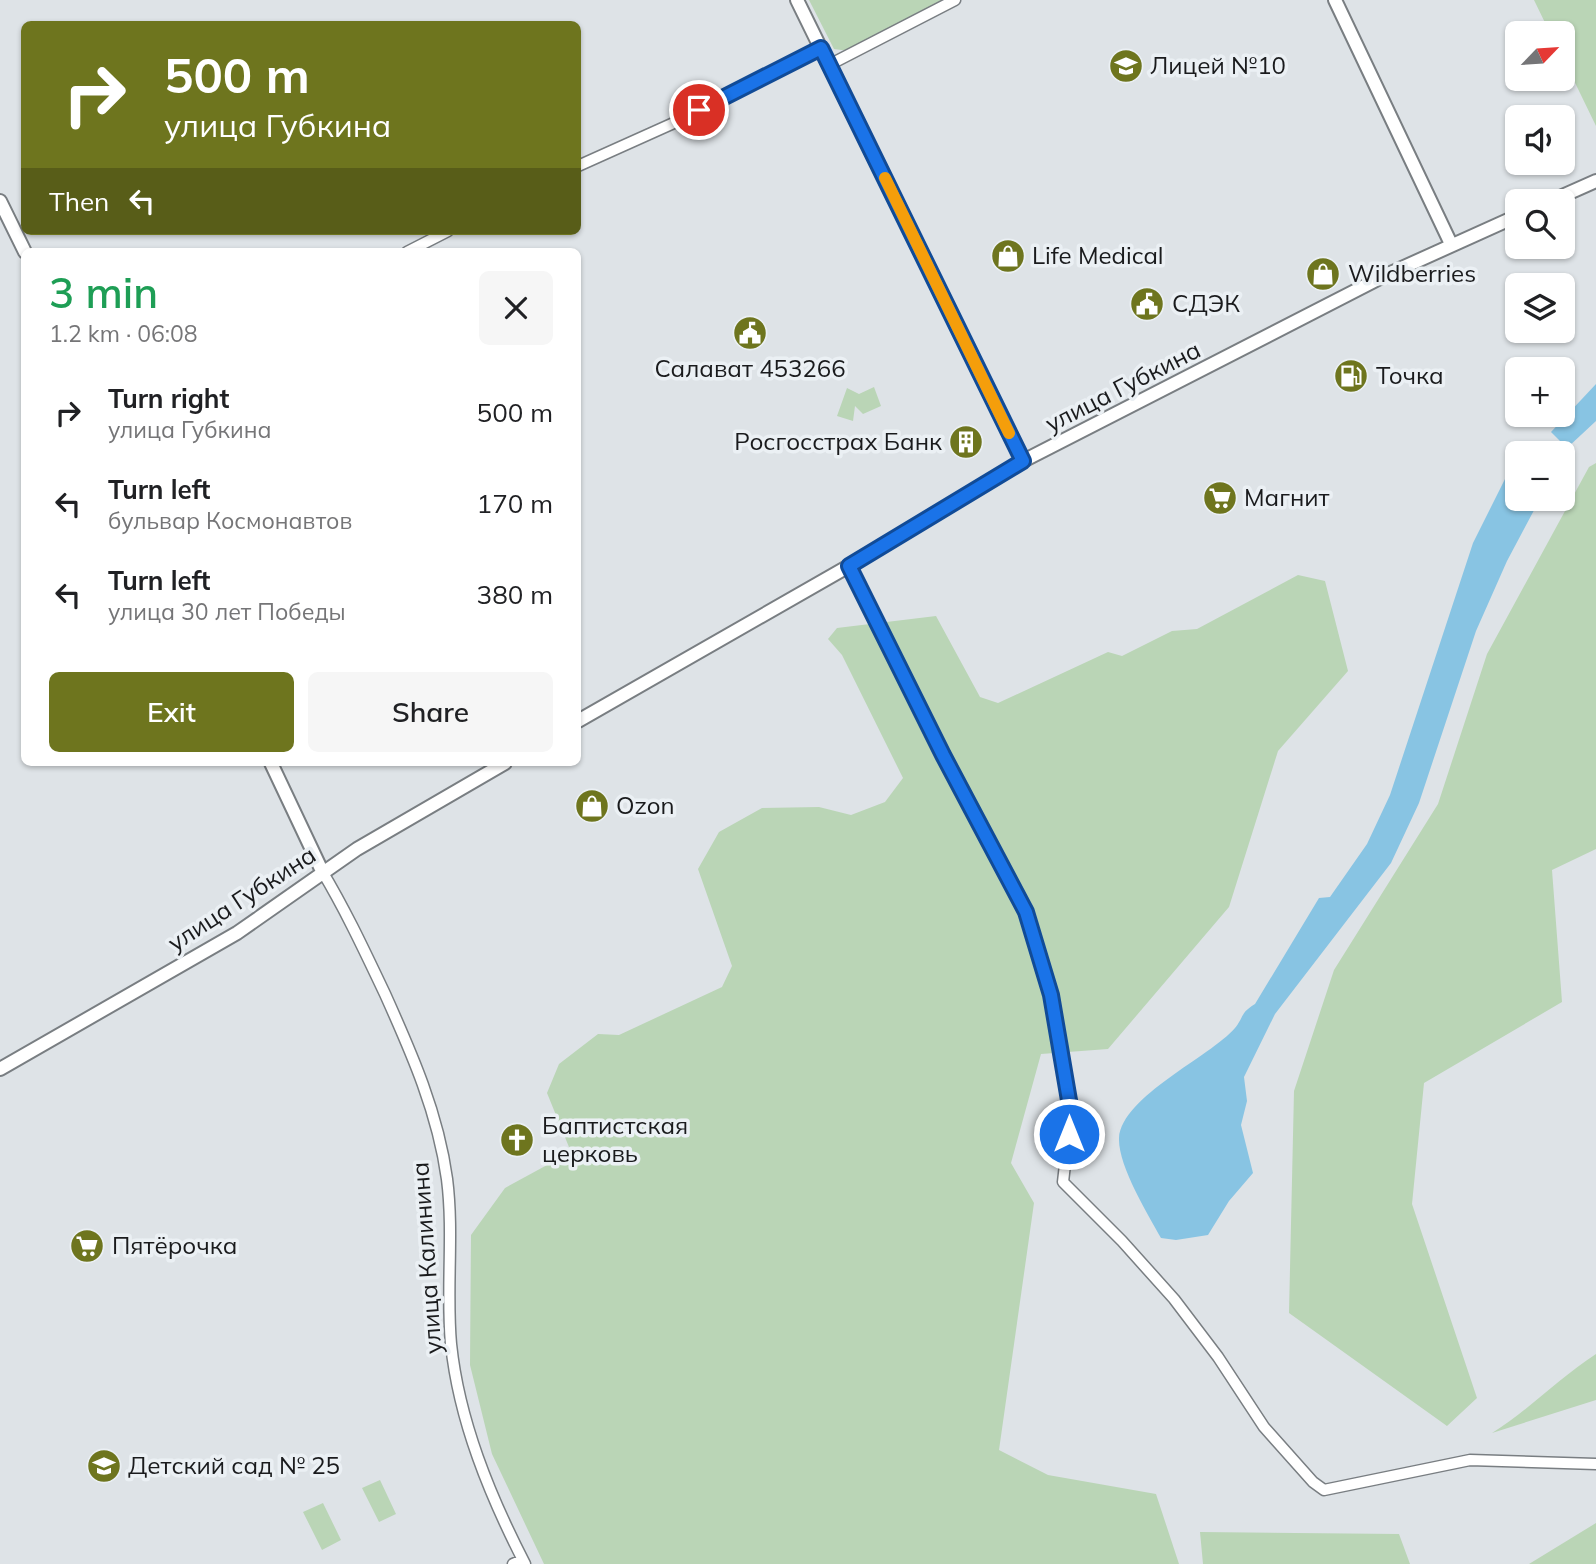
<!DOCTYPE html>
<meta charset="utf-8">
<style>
:root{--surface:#fff;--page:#f6f6f6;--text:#202124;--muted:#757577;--accent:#6e751e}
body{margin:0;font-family:Mulish,sans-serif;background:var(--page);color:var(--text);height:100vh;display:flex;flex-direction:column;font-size:26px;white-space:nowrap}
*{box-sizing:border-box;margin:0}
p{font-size:23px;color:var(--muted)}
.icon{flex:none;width:38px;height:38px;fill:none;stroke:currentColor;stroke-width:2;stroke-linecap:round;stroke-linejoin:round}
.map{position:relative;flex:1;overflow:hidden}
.sheet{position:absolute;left:21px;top:248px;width:560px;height:518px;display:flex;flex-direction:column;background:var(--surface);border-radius:10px;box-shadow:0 2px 5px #0004}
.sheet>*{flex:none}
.banner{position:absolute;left:21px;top:21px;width:560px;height:214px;border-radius:10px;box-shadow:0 2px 5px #0004;background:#6e751e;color:#fff;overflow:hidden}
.needle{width:46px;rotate:65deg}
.tools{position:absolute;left:1505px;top:21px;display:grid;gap:14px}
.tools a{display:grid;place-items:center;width:70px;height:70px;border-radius:10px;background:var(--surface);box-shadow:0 2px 5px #0004;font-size:35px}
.pin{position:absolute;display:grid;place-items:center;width:60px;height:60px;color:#fff;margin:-30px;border:4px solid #fff;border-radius:50%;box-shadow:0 2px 7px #0007}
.me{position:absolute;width:77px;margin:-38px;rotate:0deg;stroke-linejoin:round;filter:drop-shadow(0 0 5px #0008)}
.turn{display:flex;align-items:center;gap:24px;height:147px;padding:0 28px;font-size:32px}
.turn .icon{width:91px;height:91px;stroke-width:2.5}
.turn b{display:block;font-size:49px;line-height:60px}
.then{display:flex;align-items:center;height:66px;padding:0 28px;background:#0003;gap:14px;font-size:26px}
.round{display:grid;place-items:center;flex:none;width:74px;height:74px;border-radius:10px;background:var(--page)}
.overview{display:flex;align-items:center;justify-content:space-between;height:119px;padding:0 28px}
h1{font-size:42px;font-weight:600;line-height:52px;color:#1e9e55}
.action{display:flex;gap:14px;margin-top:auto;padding:14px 28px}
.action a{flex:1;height:80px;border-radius:10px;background:var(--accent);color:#fff;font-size:28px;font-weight:600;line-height:80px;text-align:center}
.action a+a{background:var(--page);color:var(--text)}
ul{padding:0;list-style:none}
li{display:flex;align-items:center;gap:21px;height:91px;padding:0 28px}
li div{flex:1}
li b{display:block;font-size:26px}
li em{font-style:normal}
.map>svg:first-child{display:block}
.green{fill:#bad5b6}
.water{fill:#88c4e3}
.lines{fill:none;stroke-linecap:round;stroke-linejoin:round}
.street-casing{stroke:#797e82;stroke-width:13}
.secondary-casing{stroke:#797e82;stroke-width:16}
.street{stroke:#fff;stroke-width:10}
.secondary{stroke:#fff;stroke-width:12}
.route-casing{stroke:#114b97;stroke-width:18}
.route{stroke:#1a73e8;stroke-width:12}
.slow{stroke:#f59e0b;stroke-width:12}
.labels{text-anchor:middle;stroke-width:7;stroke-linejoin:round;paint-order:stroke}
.poi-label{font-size:24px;fill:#1a1b1d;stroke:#ebf0f4;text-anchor:start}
.street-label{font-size:24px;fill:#1a1b1d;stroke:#ebf0f4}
</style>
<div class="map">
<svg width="1596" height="1564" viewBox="0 0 1596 1564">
<rect width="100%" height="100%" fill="#dee3e7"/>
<path class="green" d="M809 0H946L849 51 834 49Z
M1534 0H1596V126L1563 58V33H1550Z
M874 387 881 406 863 414 855 406 853 421 837 416 847 388 859 394Z
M1596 463V849L1552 870 1562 1002 1424 1083 1412 1204 1477 1398 1447 1426 1289 1313 1294 1091 1334 970 1438 804 1487 654 1589 467Z
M1298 575 1325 581 1348 671 1278 751 1229 907 1108 1049 1041 1054 1011 1163 1034 1203 999 1450 1048 1475 1156 1494 1179 1564H544L492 1454 470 1365 471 1235 505 1188 571 1152 547 1093 559 1064 598 1034 619 1035 722 987 732 966 698 869 719 832 762 808 819 807 851 815 885 802 903 778 842 655 828 639 837 628 936 616 980 697 998 703 1108 652 1122 656 1172 631 1197 629Z
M1596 1354V1400L1492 1433C1529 1410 1559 1378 1596 1354Z
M380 1480 396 1514 379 1522 362 1488Z
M323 1503 341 1540 322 1550 303 1512Z
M1596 1523V1564H1529Z
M1200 1532 1399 1534 1410 1564H1203Z"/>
<path class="water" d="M1596 384V421L1567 448 1551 432Z
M1517 469V499H1540L1507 561 1476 631 1419 803 1391 863 1275 1014 1244 1077 1247 1101 1241 1125 1253 1173 1229 1201 1208 1235 1176 1240 1161 1238C1148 1214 1118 1166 1119 1138 1122 1096 1210 1057 1235 1028 1244 1017 1240 1013 1255 1004L1319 898 1330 897 1367 844 1390 795 1473 543 1505 479Z"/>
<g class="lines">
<g class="street-casing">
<path id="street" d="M829 65 955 0
M578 166 676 122 821 48
M407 252 448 231
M849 566 943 755 1026 912 1051 995 1071 1112 1063 1182 1122 1241 1174 1299 1218 1357 1264 1427 1313 1482 1324 1490 1470 1460 1596 1464
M322 871C346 911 365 952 385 994 412 1054 438 1113 447 1179 454 1234 446 1289 451 1344 459 1421 490 1496 525 1564
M513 1564 522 1560"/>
</g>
<g class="secondary-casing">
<path id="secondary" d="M797 0 1023 461
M1335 0 1451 244
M0 201 25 252
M1551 201 1596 181
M578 721 849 566 1023 461 1384 276 1517 216
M271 763 322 871
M0 1069 237 933 357 849 505 763"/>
</g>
<use href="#street" class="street"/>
<use href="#secondary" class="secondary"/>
</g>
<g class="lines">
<g class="route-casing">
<path id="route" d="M699 110 821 48 1023 461 849 566 943 755 1026 912 1051 995 1071 1112 1069 1134"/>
</g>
<use href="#route" class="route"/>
<path class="slow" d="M885 178 1009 433"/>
</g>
<defs>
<g id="school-disc" transform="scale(1.75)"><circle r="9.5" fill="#6e751e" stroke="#ebf0f4"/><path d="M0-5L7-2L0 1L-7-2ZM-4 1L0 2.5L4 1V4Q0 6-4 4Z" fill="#fff"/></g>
<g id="shop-disc" transform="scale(1.75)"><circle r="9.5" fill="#6e751e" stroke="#ebf0f4"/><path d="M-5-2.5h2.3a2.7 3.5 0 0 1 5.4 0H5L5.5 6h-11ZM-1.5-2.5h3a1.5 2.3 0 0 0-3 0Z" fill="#fff"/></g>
<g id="civic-disc" transform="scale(1.75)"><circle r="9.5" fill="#6e751e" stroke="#ebf0f4"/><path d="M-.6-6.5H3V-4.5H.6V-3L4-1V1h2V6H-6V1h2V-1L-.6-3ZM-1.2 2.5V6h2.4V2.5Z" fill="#fff"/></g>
<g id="fuel-disc" transform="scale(1.75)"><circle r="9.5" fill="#6e751e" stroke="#ebf0f4"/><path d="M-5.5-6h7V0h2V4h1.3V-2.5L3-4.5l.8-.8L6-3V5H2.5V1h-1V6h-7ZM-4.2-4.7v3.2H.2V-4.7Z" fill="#fff"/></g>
<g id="building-disc" transform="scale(1.75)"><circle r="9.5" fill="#6e751e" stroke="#ebf0f4"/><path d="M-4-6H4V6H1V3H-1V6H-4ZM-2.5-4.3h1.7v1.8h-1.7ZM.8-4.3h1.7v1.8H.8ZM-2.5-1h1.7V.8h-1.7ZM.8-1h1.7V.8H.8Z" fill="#fff"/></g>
<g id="supermarket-disc" transform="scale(1.75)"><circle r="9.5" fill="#6e751e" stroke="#ebf0f4"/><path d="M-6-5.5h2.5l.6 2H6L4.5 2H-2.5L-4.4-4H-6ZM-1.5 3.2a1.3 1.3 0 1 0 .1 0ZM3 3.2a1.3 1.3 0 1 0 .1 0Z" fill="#fff"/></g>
<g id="church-disc" transform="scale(1.75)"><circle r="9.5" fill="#6e751e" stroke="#ebf0f4"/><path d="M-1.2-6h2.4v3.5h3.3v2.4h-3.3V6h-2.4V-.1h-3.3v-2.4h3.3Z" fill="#fff"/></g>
</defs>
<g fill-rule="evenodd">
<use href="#school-disc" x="1126" y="66"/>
<use href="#shop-disc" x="1008" y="256"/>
<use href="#shop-disc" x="1323" y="274"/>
<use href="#civic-disc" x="1147" y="304"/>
<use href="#civic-disc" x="750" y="333"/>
<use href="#fuel-disc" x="1351" y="376"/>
<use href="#building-disc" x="966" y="442"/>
<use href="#supermarket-disc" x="1220" y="498"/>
<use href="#shop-disc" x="592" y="806"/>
<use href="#church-disc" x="517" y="1140"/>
<use href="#supermarket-disc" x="87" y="1246"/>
<use href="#school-disc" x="104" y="1466"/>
</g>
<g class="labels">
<g class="poi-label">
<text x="1150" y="74">Лицей №10</text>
<text x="1032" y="264">Life Medical</text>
<text x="1348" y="282">Wildberries</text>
<text x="1172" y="312">СДЭК</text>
<text x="750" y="377" text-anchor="middle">Салават 453266</text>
<text x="1376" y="384">Точка</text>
<text x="942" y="450" text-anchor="end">Росгосстрах Банк</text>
<text x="1244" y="506">Магнит</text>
<text x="616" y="814">Ozon</text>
<text x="542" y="1134">Баптистская<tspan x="542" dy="28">церковь</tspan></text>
<text x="112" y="1254">Пятёрочка</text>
<text x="128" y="1474">Детский сад № 25</text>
</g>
<g class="street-label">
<text transform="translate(1123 387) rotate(-27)" y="8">улица Губкина</text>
<text transform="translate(242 899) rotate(-33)" y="8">улица Губкина</text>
<text transform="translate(427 1258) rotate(-94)" y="8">улица Калинина</text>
</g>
</g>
</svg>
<div class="tools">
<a><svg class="needle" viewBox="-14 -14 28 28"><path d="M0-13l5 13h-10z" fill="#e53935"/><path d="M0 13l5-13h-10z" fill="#757577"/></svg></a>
<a><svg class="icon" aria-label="sound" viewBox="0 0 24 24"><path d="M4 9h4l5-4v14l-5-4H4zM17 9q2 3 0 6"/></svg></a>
<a><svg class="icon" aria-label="search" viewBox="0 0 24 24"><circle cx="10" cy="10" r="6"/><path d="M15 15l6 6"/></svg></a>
<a><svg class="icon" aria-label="layers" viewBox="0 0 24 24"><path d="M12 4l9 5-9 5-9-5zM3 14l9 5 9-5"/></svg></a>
<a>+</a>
<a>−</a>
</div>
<div class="pin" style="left:699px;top:110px;background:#d93025"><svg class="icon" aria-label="arrive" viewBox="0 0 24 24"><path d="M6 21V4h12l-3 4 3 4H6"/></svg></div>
<svg class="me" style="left:1069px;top:1134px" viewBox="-20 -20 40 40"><circle r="17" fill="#1a73e8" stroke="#fff" stroke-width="3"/><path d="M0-11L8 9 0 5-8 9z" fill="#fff"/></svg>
<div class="banner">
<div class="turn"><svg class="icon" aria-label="right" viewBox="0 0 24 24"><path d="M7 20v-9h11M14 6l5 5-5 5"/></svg><div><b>500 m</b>улица Губкина</div></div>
<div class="then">Then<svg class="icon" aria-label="left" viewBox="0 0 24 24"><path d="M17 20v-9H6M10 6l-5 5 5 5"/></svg></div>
</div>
<section class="sheet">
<div class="overview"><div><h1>3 min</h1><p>1.2 km · 06:08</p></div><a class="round"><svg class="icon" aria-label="close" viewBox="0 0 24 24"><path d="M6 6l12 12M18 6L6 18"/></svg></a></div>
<ul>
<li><svg class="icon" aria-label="right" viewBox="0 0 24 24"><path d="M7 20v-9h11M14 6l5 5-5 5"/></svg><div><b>Turn right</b><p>улица Губкина</p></div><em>500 m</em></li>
<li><svg class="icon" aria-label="left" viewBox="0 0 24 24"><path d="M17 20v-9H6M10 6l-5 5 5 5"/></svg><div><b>Turn left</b><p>бульвар Космонавтов</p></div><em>170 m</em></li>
<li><svg class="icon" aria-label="left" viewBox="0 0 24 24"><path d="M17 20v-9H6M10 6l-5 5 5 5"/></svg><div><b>Turn left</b><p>улица 30 лет Победы</p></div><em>380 m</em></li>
</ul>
<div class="action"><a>Exit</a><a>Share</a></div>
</section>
</div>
